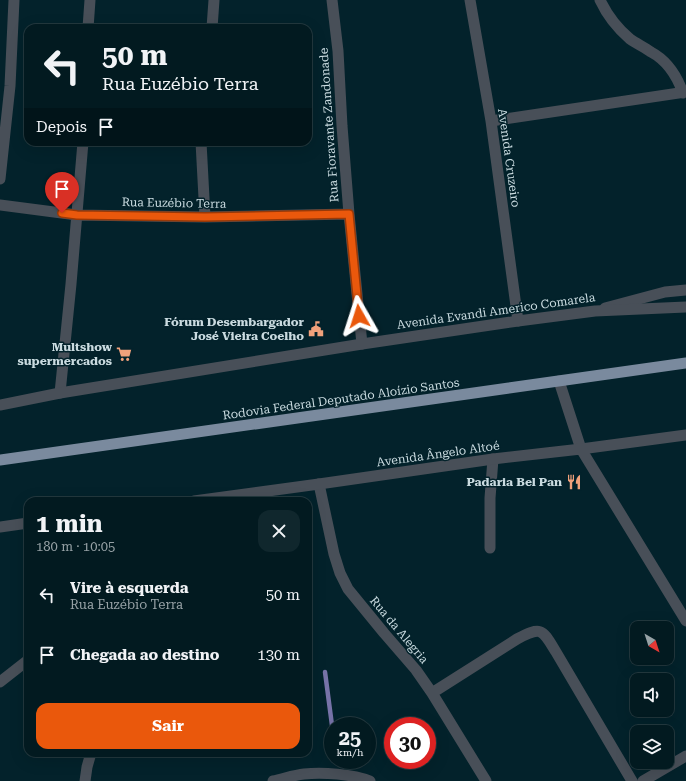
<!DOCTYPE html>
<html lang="pt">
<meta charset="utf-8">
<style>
:root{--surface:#021a20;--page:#10272d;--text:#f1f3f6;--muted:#96a1a5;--line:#23383e;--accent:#ea580c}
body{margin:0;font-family:"Roboto Serif",serif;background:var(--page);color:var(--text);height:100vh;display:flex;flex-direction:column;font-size:15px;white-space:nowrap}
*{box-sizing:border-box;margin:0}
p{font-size:13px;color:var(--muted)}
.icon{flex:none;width:22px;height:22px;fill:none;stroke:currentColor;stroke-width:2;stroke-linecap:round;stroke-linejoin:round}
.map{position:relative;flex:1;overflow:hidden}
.drawer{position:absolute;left:24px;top:497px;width:288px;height:260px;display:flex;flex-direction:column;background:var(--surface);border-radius:12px;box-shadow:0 4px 16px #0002,0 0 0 1px var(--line)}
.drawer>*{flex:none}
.hud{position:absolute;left:24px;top:24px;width:288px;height:122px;border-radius:12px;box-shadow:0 4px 16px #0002,0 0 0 1px var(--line);background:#021a20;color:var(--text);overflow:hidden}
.needle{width:26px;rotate:141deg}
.controls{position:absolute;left:630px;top:621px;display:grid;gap:8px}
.controls a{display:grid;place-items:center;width:44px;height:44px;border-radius:8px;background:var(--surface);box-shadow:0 4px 16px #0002,0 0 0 1px var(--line);font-size:20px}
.speed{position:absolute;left:324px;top:717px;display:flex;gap:8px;font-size:20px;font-weight:700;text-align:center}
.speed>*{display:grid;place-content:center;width:52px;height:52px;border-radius:50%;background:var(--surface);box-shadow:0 4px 16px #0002,0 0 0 1px var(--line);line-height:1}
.speed small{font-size:10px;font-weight:400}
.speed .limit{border:6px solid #d22;background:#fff;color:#111}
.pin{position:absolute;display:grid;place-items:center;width:34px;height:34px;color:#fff;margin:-41px -17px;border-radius:50% 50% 50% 0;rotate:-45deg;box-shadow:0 0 4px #0007}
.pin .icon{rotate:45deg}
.me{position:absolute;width:44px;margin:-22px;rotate:354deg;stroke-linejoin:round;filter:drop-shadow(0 0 3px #0008)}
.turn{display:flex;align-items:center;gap:14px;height:84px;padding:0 12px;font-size:18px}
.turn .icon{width:52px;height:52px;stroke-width:2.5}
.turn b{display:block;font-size:28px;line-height:34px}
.then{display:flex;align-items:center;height:38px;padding:0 12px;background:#0003;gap:8px;font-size:15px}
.round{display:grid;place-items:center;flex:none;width:42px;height:42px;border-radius:12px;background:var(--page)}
.summary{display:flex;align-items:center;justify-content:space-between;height:68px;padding:0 12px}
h1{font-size:24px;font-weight:700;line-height:30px}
.button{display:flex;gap:8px;margin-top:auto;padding:8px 12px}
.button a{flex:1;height:46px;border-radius:12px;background:var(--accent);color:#fff;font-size:16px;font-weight:700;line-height:46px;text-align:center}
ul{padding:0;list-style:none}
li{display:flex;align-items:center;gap:12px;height:60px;padding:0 12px}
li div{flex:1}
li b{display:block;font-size:15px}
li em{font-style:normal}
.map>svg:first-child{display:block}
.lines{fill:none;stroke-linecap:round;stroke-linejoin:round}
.stream{stroke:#7773a8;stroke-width:4.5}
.pedestrian{stroke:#484f58;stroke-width:11}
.minor{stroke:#484f58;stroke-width:11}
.tertiary{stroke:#484f58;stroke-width:11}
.trunk{stroke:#7a8a9e;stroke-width:11}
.route-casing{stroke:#983908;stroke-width:10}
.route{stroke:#ea580c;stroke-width:7}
.labels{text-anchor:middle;stroke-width:3;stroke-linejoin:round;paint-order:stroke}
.street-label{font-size:12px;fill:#cadbe0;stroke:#03222b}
.poi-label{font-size:12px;font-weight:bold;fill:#cadbe0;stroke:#03222b;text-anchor:end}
</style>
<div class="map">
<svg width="686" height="781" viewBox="0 0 686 781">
<rect width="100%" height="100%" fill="#03222b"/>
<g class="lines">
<path class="stream" d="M325 672 333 733"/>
<path class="pedestrian" d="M559 381 581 449"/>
<path class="minor" d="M332 0 338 51 342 126 349 214 362 344
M470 0 491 121 518 321
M600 0C607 15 617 28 630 39 637 44 644 47 651 52 668 61 677 76 683 93
M88 28 90 0
M212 28 214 0
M491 121 686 92
M201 142 205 217
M0 179 10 86 14 0
M0 205 77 215 205 217 349 214
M605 308 665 292 686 290
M60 393 71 284 83 142
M319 484 334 554 340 573 348 589 384 633 416 670 432 693 486 781
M490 548V498L493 459
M0 682 28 660
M432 693 517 639C542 626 542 629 556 652L632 781
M85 781 87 767 91 753
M273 781C283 779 294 775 304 774 322 772 353 774 370 781
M643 781 686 756"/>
<path class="tertiary" d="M0 405 60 393 362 344 518 321 595 311 686 307
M581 449 686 621
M194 501 319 484 493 459 581 449 686 435
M0 527 28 523"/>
<path class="trunk" d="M0 460 686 363"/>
</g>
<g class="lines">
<g class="route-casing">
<path id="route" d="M62 213 77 215 205 217 349 214 359 316"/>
</g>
<use href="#route" class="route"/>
</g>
<defs>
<g id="civic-bare" transform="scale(1.2)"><path d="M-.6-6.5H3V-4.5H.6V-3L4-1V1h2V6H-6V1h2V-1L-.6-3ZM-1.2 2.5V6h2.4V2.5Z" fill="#f1a17b" stroke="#03222b" stroke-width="2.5" paint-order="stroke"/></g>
<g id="supermarket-bare" transform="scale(1.2)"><path d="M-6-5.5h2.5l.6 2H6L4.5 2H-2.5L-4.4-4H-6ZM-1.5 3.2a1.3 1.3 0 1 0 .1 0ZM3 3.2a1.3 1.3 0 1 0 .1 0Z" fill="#f1a17b" stroke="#03222b" stroke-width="2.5" paint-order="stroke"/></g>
<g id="restaurant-bare" transform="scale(1.2)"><path d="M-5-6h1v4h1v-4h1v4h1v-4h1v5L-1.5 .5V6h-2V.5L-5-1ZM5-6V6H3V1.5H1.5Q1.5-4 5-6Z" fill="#f1a17b" stroke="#03222b" stroke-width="2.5" paint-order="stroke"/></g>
</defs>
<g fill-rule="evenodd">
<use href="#civic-bare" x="316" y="329"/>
<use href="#supermarket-bare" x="124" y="354"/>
<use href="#restaurant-bare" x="574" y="482"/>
</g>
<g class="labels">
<g class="street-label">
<text transform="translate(329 125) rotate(-94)" y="4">Rua Fioravante Zandonade</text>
<text transform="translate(509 158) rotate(82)" y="4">Avenida Cruzeiro</text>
<text transform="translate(174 203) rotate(1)" y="4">Rua Euzébio Terra</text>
<text transform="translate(496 311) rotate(-8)" y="4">Avenida Evandi Americo Comarela</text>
<text transform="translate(341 399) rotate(-8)" y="4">Rodovia Federal Deputado Aloízio Santos</text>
<text transform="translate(438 454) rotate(-8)" y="4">Avenida Ângelo Altoé</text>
<text transform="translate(399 630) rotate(50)" y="4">Rua da Alegria</text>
</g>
<g class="poi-label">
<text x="304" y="326">Fórum Desembargador<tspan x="304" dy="14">José Vieira Coelho</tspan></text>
<text x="112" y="351">Multshow<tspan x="112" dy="14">supermercados</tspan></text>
<text x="562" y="486">Padaria Bel Pan</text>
</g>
</g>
</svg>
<div class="controls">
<a><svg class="needle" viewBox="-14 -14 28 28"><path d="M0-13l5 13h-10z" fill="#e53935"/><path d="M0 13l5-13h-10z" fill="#96a1a5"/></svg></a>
<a><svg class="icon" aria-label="sound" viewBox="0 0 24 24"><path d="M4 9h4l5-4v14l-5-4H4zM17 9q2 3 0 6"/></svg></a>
<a><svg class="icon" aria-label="layers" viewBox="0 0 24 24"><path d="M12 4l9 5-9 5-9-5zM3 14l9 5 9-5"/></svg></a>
</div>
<div class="speed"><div>25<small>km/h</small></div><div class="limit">30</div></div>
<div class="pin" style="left:62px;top:213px;background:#d93025"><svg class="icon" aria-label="arrive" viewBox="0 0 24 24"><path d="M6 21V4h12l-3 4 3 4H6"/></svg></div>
<svg class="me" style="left:359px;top:316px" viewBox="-20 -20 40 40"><path d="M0-17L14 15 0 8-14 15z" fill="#ea580c" stroke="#fff" stroke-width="4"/></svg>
<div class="hud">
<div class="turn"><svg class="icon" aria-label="left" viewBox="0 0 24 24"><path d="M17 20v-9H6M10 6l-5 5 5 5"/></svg><div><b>50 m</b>Rua Euzébio Terra</div></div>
<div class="then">Depois<svg class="icon" aria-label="arrive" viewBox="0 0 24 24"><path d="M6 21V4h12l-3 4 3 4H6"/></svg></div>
</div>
<section class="drawer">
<div class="summary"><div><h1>1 min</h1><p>180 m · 10:05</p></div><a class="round"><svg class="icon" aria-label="close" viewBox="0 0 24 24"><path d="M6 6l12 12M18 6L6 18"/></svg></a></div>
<ul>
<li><svg class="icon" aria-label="left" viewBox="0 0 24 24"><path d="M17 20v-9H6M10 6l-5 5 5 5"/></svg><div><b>Vire à esquerda</b><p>Rua Euzébio Terra</p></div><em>50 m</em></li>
<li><svg class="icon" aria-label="arrive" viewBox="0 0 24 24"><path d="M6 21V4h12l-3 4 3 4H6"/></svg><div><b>Chegada ao destino</b></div><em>130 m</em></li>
</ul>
<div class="button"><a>Sair</a></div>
</section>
</div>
